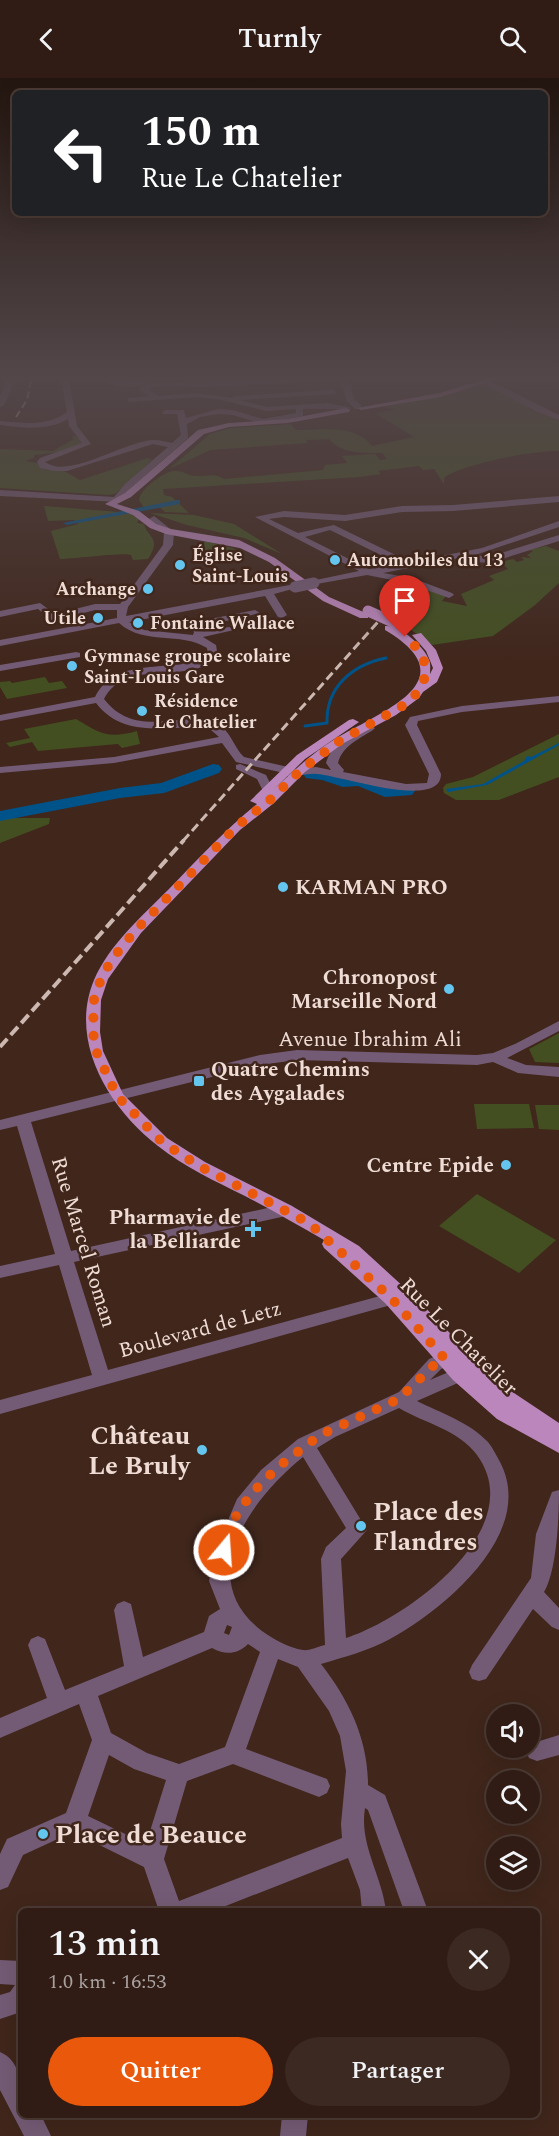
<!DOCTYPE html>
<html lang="fr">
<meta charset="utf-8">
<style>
:root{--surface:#301c14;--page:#3c2922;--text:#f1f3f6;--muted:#a8a1a0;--line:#4b3a34;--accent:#ea580c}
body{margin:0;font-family:Spectral,serif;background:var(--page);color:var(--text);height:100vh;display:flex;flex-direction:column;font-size:22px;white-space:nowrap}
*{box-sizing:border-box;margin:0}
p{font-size:20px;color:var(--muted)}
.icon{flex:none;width:33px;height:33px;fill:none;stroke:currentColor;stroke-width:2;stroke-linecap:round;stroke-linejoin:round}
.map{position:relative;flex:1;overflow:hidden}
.drawer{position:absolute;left:18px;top:1830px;width:522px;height:210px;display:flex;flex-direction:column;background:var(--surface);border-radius:9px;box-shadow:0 6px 24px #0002,0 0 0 2px var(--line)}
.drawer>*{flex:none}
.hud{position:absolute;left:12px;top:12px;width:536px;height:126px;border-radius:9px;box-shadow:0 6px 24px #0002,0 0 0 2px var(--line);background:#202124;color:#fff;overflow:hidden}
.controls{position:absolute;left:486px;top:1626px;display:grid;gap:12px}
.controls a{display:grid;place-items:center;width:54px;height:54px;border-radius:50%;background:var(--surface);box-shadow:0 6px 24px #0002,0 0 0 2px var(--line);font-size:30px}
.pin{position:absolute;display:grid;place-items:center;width:51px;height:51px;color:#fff;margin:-62px -26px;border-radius:50% 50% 50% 0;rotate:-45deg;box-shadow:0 0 6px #0007}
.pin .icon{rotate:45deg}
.me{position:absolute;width:66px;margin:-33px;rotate:18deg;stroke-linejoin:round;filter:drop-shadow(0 0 4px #0008)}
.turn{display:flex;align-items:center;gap:21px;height:126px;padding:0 30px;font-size:27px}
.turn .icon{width:78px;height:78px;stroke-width:2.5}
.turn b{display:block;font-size:42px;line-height:51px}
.round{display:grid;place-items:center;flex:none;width:63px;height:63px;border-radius:32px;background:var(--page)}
.head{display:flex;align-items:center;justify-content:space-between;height:102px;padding:0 30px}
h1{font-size:36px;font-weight:600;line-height:45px}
.button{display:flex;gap:12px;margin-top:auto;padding:12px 30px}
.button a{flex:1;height:69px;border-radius:36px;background:var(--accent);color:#fff;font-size:24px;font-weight:600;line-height:69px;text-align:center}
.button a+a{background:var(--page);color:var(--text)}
header{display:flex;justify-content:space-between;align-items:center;height:78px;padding:0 30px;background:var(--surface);font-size:27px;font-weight:600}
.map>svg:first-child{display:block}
.green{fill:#434f21}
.water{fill:#005388}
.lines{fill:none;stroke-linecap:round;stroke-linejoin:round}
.stream{stroke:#005388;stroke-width:3}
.canal{fill:#005388;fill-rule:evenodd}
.river{fill:#005388;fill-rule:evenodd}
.minor{fill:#745b75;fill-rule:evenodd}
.major{fill:#ba86bb;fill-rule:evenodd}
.rail-far2{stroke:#ccb8b0;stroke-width:2;stroke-dasharray:7 4;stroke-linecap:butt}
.rail-far1{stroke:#ccb8b0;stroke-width:3;stroke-dasharray:9 4.5;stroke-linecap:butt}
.rail{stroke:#ccb8b0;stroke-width:4;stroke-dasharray:11 5;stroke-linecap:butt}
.minor-bridge{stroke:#745b75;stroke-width:11}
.major-bridge{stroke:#ba86bb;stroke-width:11}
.route{stroke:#ea580c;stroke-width:10;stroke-dasharray:0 18}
.poi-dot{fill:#64c5ee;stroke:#40261b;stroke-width:2}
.labels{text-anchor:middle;stroke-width:5;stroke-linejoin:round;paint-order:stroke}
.far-poi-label{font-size:18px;font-weight:bold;fill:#efdcd5;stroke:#40261b;text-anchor:start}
.poi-label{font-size:21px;font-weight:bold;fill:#efdcd5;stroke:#40261b;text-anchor:end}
.street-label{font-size:21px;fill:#efdcd5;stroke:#40261b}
.near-poi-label{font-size:26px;font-weight:bold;fill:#efdcd5;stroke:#40261b;text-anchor:start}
</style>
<header><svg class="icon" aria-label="back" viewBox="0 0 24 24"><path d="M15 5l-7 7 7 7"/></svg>Turnly<svg class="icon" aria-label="search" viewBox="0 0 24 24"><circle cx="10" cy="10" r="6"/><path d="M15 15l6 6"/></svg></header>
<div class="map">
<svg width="559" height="2058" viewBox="0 0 559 2058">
<rect width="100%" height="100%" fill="#40261b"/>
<path class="green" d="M487 306 522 323 530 332 559 342V373C536 372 461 386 444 400V406L434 391 423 392 419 388 378 393 381 396 359 399 163 411 164 417 172 419 189 435 165 434 157 427 144 430 139 422C140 411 163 394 174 393 183 392 188 398 196 398 207 399 214 394 224 401L323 392 325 387 347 385 342 378 375 376 380 382 387 381 382 375C363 375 342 376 329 361L306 362 307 365 211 372 169 391 210 356 230 350 290 346 297 352C322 352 355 346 372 368L414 359 375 335 396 332 384 329 449 317Z
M74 357 82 363 81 366 60 374 34 377V380L25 383 37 385 46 392 64 393 80 402 148 380 152 382 115 416 108 417 0 410V371L53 373 74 361 72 360Z
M44 428 132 435 139 441 137 445 144 446C148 461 162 459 148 481L133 482 131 477C126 474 72 481 60 481L51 453 78 446 74 442 48 443Z
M150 435 194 437 234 446 282 476 244 460 187 447Z
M206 463 235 471 232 472 236 476 216 480 210 475 192 474Z
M546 468 559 473V505L535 527 493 558 432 567 403 546 401 543 412 532 415 520 411 517 414 514 406 509 417 505 446 518 442 523 467 528 461 516 494 502 489 498 508 491 501 484 513 481 517 484 524 482 521 479 531 480 527 477 533 473 529 472Z
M45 599 49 605 62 603 67 610 7 621 0 609V604L10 603 12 605Z
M76 641C101 656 108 661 137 653L140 666 122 670 118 666 38 673 32 664 10 669 6 665 30 660 24 651Z
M559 656V699L499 722H456L444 715 443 710 446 706 473 699Z
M0 740H50L49 746 0 765Z
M559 955V985L535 984 529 971Z
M474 1026H529L534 1050 477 1051Z
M535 1027H559V1052L539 1051Z
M477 1116 556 1162 519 1195 439 1148Z"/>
<path class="water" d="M559 665V667L487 707 448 714 446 711 483 706 524 683 527 678 531 679Z"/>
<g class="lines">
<path class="stream" d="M305 648 327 645C326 609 352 587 386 580"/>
<path class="canal" d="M177 422H180V426L67 447 63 445Z"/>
<path class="river" d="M213 686 219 687 222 691 219 695 164 715 120 720 0 743V733L120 710 161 705Z
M312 691 325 692 345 699 360 698 387 709H412L415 713 412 717 385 719 358 708 343 709 322 702 306 700 303 696 306 692Z"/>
<path class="minor" d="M9 298H17L4 327 0 329V318Z
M64 298H73L69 302 77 348 91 366 45 384C69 402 126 362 154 362 160 362 166 364 172 365L181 357 177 336H163L162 334 166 332H184L186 340 218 331 233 332 263 341 296 335V331L267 333 217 321 196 319 128 324V320L149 318 139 312 142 307 152 305 301 300H304V304L200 309 166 307 147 311 159 318 196 315 232 320 236 318 332 312H335V316L240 322 267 329 328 325 352 330C348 332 313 330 303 331V338L263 346 233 337 218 336 200 339 187 346 188 360 131 410 120 424 0 418V412L114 419 125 406 168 369 153 366 67 393H54L40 390 37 384 40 380 82 365 69 348 68 341C47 353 23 350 0 347V343C23 345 47 349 67 334L61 301Z
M126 298H146L148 304C138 311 117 310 107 303ZM140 301V303H122Z
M338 298H346L355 322 361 327V331H355L347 323Z
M486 301 559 337V342L537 334 483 305 482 303Z
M559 418V424L453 433 402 434 345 443 284 439 269 441 298 455 334 447 410 484 482 470 559 443V449L475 477 488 479 559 457V463L489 485 477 484 464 479 383 495 412 500 452 515 454 517 449 520 407 505 367 497 311 507V503L359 493 255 439 284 433 345 437 402 428 453 427ZM330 452 399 486 369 491 305 459Z
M154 438 174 454 173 467 128 529 126 538 295 506 300 509 274 516 287 537 282 540 278 539 265 518 129 544 144 552 193 557 194 554 189 547 190 545 255 532 260 535 200 549 204 553 229 549 234 552 203 559 216 567 218 579C187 609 127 578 104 621 139 666 188 626 222 649 232 657 235 671 244 679L297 691 316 689 331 692 326 685C331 667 351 652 369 647L375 650 373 652C359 661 342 668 338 685L344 692 343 694 406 706 427 705 429 696 405 647 410 639 462 628 559 618V624L462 634 418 643 417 647 441 696C441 733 339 697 317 696 308 695 298 698 289 699L284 695 236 684 222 665 114 685 0 695V689L114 679 219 659 211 652 201 650C163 648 123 660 96 625L0 643V637L95 619C117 576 171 597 208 578L207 570C180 553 145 568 119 545L0 568V562L117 540V532H95L53 543 38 531 0 539V533L40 525 55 536 95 526H120L163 467 164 455 149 441Z
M76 574 80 575V579L0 593V587Z
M240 686 266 697 273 711 271 713H263L257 701 236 691V687Z
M559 943V953L507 980 526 987 559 989V999L518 995 493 984 477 987 297 982 260 987 31 1044 71 1173 286 1126 292 1128 294 1132 292 1136 286 1138 74 1184 108 1292 391 1215 409 1220 411 1224 409 1228 403 1230 391 1227 0 1336V1322L92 1297 59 1187 0 1200V1188L55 1176 17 1048 0 1052V1042L260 977 297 972 477 977 493 975 515 966Z
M454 1270 460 1272 463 1277 460 1282 441 1291 430 1302 470 1285 476 1287 479 1292 476 1297 417 1323C441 1335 469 1344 488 1364 493 1370 496 1377 500 1384 537 1454 445 1531 390 1561 368 1573 344 1579 321 1586 349 1622 368 1661 368 1707L385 1717 428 1833H404L368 1732 365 1730C359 1767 382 1797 386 1833H362L360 1812 348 1780 213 1833H159L144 1789 73 1754 23 1777 8 1809 0 1812V1776L7 1761 66 1735 92 1662 79 1626 0 1660V1640L47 1620 28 1567 31 1561 38 1558 45 1561 65 1612 124 1588 114 1532 117 1526 124 1523 131 1526 143 1579 204 1554 209 1538 220 1531 209 1503 214 1475 237 1421 261 1392 298 1361 399 1314 429 1281ZM399 1330C424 1345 459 1352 477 1377 531 1451 406 1541 346 1560L341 1481 367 1452 317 1370 335 1359ZM303 1379 346 1450 326 1469 321 1481 325 1567C319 1568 310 1573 303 1572 289 1570 273 1561 262 1553 192 1500 252 1420 303 1379ZM227 1547 232 1549 229 1557 224 1555ZM248 1566 260 1574 225 1669 179 1686 147 1675 111 1655 98 1618 212 1570C224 1577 237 1577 248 1566ZM278 1581 298 1589 329 1633 340 1658 346 1693 341 1746 342 1760 179 1823 164 1781 187 1703 233 1686 319 1719 327 1715 330 1708 327 1701 246 1671ZM109 1677 134 1691 166 1702 146 1766 88 1738Z
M559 1412C559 1438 557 1493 544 1514L559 1530V1552L552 1549 533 1531 486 1601 479 1603 472 1601 469 1594 472 1587 531 1500 536 1456 552 1414Z
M559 1657V1677L537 1683 529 1680 526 1673 530 1666Z
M0 1882 21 1883V1934L0 1941V1917L10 1914 15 1907 0 1906Z
M0 1974C24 1984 21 2015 21 2037H41L51 2058H24L0 2012Z
M282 2037H308L306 2058H280Z"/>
<path class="major" d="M495 298H507L441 319 361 332 357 330 440 315Z
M346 330 350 332 349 334 288 345 229 349 204 356 131 419 117 426 139 433 156 446 171 451 239 462 275 480 329 519 368 536V540H360L323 523 269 484 240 470 166 456 150 450 133 437 105 426 125 415 198 352 229 345 288 341Z
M385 548C399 546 425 569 429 582 431 586 430 592 430 596L433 590 426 573 412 557 421 555 436 572 443 590 437 604 423 614 419 620 396 637 342 666 305 694 274 725 240 752 141 855 108 901 101 922 100 954 103 973 123 1016 167 1060 205 1084 292 1128 359 1168 418 1222 496 1303 559 1345V1375L497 1341 453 1302 385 1225 324 1170 322 1166 324 1162C298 1147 272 1132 245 1118 215 1103 184 1089 158 1068 110 1031 68 964 94 902 109 867 142 838 169 811 197 782 225 752 257 726L250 723 297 677 349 642 353 641 359 644 305 681 265 720C287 699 309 677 335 661 379 634 471 603 385 552Z"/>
<path class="rail-far2" d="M16 339 27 322 32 298"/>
<path class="rail-far1" d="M183 763 408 510"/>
<path class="rail" d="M0 969 184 762"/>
<path class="minor-bridge" d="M295 509 314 505"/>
<path class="major-bridge" d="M368 533 395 545"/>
</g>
<linearGradient id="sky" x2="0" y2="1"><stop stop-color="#23150f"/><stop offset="0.51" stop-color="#53474a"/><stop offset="1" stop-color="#53474a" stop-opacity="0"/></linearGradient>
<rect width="559" height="587" fill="url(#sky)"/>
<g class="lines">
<path class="route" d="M224 1472 234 1441 251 1416 278 1389 320 1357 399 1321 435 1286 445 1281 392 1221 309 1145 199 1088 162 1064 117 1018 96 973 93 954 94 922 101 901 112 881 136 852 236 749 270 722 301 692 338 664 406 626C432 604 432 580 405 559"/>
</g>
<g class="poi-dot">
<circle cx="335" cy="482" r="6"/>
<circle cx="180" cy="487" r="6"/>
<circle cx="148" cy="511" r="6"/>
<circle cx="98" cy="540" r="6"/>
<circle cx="138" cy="545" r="6"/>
<circle cx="72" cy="588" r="6"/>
<circle cx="142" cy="633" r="6"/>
<circle cx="283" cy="809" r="6"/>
<circle cx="449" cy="911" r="6"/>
<rect x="193" y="997" width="12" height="12" rx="3"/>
<circle cx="506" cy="1087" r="6"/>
<path d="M250 1142h6v6h6v6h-6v6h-6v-6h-6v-6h6z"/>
<circle cx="202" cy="1372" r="6"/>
<circle cx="361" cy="1448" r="6"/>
<circle cx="43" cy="1756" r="6"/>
</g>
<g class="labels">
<g class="far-poi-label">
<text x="192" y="483">Église<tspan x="192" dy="21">Saint-Louis</tspan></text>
<text x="347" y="488">Automobiles du 13</text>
<text x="136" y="517" text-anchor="end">Archange</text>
<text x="86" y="546" text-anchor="end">Utile</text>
<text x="150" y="551">Fontaine Wallace</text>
<text x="84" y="584">Gymnase groupe scolaire<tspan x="84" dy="21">Saint-Louis Gare</tspan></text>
<text x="154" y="629">Résidence<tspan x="154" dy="21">Le Chatelier</tspan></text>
</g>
<g class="poi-label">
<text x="295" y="816" text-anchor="start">KARMAN PRO</text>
<text x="437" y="906">Chronopost<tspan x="437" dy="24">Marseille Nord</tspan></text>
<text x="211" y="998" text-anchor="start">Quatre Chemins<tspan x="211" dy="24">des Aygalades</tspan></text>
<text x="494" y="1094">Centre Epide</text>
<text x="241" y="1146">Pharmavie de<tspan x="241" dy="24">la Belliarde</tspan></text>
</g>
<g class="street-label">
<text x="370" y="968">Avenue Ibrahim Ali</text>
<text transform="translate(84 1164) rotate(73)" y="7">Rue Marcel Roman</text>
<text transform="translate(200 1251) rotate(-15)" y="7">Boulevard de Letz</text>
<text transform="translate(459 1258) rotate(45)" y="7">Rue Le Chatelier</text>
</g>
<g class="near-poi-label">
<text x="190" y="1366" text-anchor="end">Château<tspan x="190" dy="30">Le Bruly</tspan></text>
<text x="373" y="1442">Place des<tspan x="373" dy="30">Flandres</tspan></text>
<text x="55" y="1765">Place de Beauce</text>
</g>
</g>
</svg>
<div class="controls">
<a><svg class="icon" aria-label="sound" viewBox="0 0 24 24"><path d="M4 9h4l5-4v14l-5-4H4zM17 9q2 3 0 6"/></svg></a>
<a><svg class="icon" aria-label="search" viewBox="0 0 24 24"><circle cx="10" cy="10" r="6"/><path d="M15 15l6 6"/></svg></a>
<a><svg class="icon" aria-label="layers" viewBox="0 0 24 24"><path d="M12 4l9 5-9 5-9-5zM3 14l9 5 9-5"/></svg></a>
</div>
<div class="pin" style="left:405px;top:559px;background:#d93025"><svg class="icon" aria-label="arrive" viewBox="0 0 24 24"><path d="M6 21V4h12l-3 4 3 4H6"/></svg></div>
<svg class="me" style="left:224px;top:1472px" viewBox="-20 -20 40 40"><circle r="17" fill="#ea580c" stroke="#fff" stroke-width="3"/><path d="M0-11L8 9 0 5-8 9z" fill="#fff"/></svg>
<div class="hud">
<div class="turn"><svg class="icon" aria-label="left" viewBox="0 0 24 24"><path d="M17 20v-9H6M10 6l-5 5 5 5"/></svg><div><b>150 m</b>Rue Le Chatelier</div></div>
</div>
<section class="drawer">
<div class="head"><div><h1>13 min</h1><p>1.0 km · 16:53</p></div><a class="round"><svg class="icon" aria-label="close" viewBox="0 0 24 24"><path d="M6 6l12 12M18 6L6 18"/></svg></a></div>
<div class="button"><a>Quitter</a><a>Partager</a></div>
</section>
</div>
